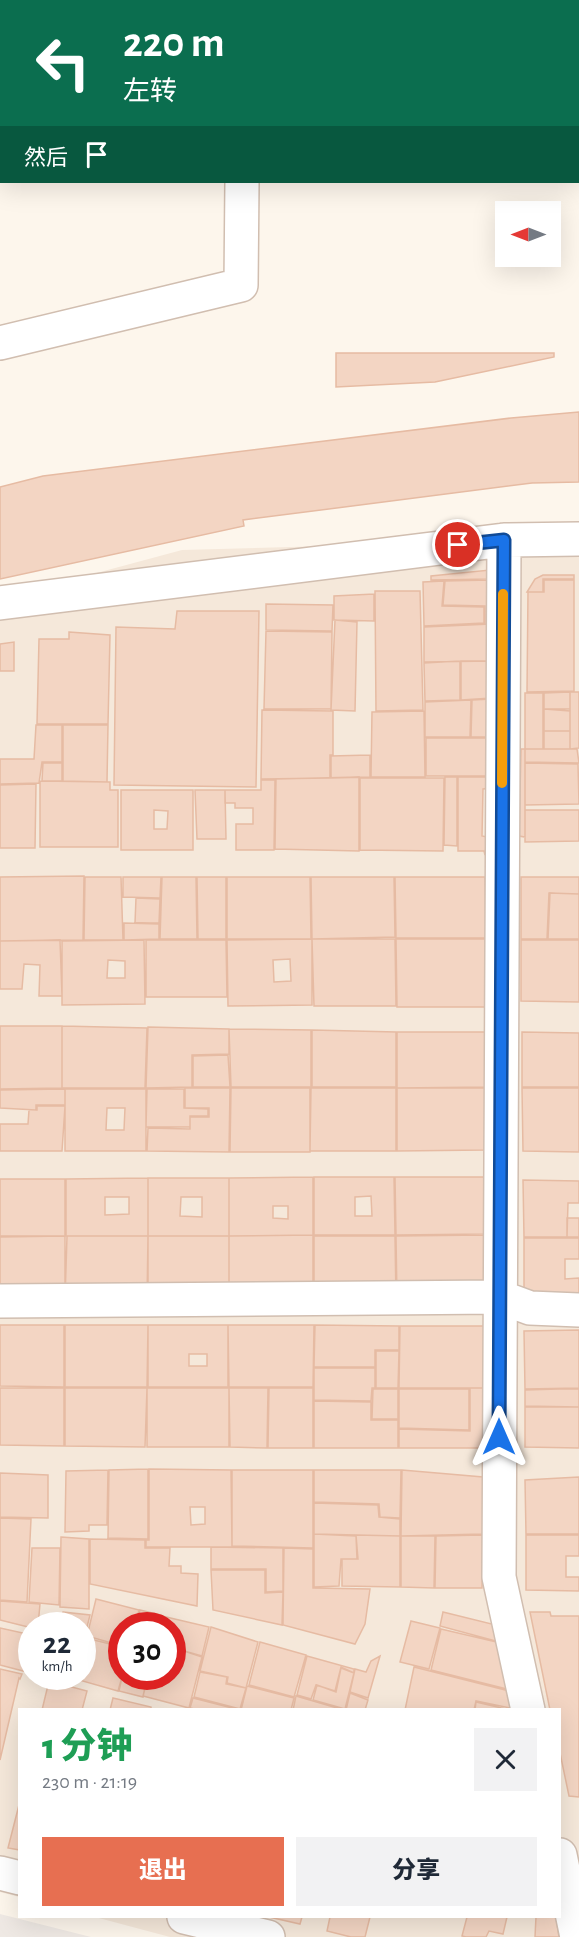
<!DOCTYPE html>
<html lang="zh">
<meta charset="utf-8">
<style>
:root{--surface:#fff;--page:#f2f2f3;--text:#1f2937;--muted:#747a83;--accent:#e76f51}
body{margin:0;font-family:"Alegreya Sans","Noto Sans SC",sans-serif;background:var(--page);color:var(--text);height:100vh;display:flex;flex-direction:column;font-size:22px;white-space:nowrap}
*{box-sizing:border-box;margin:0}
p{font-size:20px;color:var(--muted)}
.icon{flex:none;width:33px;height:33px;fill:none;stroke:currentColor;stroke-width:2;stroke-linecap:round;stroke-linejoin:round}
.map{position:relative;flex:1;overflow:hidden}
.sheet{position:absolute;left:18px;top:1708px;width:543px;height:210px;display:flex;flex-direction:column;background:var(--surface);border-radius:0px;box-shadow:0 6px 24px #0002}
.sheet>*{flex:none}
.banner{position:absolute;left:0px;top:0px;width:579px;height:183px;box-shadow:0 6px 24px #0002;background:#0b6e4f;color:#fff;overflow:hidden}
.needle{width:39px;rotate:270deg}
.controls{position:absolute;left:495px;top:201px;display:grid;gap:12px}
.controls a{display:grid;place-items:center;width:66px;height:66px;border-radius:0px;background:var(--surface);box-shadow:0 6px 24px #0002;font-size:30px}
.speed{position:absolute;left:18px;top:1612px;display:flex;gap:12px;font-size:30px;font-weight:700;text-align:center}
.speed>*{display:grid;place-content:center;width:78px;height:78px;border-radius:50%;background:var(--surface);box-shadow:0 6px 24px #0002;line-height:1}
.speed small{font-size:15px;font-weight:400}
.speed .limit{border:9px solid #d22;background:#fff;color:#111}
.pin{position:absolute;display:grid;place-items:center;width:51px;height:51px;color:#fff;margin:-26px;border:3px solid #fff;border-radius:50%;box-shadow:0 2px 6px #0007}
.me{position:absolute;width:66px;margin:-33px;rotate:0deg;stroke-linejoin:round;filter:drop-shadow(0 0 4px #0008)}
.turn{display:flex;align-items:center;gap:21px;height:126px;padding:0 24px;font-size:27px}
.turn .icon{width:78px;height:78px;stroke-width:2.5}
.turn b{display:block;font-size:42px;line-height:51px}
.then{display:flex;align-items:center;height:57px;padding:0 24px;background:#0003;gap:12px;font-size:22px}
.round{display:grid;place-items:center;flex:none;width:63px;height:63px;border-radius:0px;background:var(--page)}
.overview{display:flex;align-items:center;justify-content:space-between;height:102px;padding:0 24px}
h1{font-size:36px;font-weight:800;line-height:45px;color:#1e9e55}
.button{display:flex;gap:12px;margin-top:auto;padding:12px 24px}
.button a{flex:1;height:69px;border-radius:0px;background:var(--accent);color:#fff;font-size:24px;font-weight:800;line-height:69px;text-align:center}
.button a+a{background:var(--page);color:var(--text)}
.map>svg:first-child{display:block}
.residential{fill:#f5e8da;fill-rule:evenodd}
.industrial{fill:#efe9e4}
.building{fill:#f3d5c3;stroke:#e6bba3;stroke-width:1.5;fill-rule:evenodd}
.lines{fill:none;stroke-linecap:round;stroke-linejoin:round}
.minor-casing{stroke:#d1beb0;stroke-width:36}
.minor{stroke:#fff;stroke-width:33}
.route-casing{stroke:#114b97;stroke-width:15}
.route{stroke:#1a73e8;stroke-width:10}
.slow{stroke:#f59e0b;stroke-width:10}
</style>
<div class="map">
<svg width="579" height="1937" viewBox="0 0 579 1937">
<rect width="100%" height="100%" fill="#fdf6ec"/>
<path class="residential" d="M0 0H69L2 2 0 27Z
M579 539V1937H170L95 1917H560V1710H20L19 1897 0 1892V599L182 550ZM32 1626H82V1677H32ZM122 1626H172V1677H122Z"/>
<path class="industrial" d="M0 1914 91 1937H0Z"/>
<path class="building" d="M336 353H554V357L435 382 336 387Z
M579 412V482L532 483 243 520 244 526 0 579V487L43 476 511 418Z
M490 570V579L431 580V576Z
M543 575H574V579H543V592H527L535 579Z
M490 580 491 624H485V606L443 605 445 581Z
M544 580H574V691L527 692 528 592H544Z
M444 581 442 606 484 607V623L424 626 423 582Z
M375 591H420L423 710 376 711Z
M374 594V621L334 620V596Z
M266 604 333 605 332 631 266 630Z
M177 611H259L256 787 114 785 116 627 175 629Z
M335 620 357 622 355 711 331 710Z
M491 624V661L424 662V627Z
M266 631 332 632 331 709H264Z
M69 632 110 635 108 724H37L39 639H69Z
M14 642V671H0V644Z
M460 661V700L425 701 424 663Z
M461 661H491L492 698 461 700Z
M570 692V709H544V693Z
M570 692H579V748L570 749Z
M525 693H543V749H525Z
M492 699 493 737H471L472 700Z
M471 700 470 737H425V702Z
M544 709 570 711V731H544Z
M262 710 333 711V755H330V778L261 779Z
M424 711 425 777H371L372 712Z
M36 725H62V762H42L39 783 0 784V759H34Z
M63 725H108L107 782 63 781Z
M544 731H570V749H544Z
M426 738H493V776H426Z
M521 749H525V837L519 836Z
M525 749H577L579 763 525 762Z
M370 755V777L331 778V756Z
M43 763H62V781H42Z
M525 763 578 764 579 804 525 805Z
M359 777V851L275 849 276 779Z
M445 777H457V846L444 845Z
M458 777H493V788L483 789 482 836 487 837 485 855 484 851H458Z
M360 778H444L443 851 360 850Z
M261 780H275L274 850H236V824H253V808H235V803H225V790H261Z
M40 781 110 782V790H118V847H40Z
M36 784 35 848H0V785Z
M121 790H193V850H121ZM154 810 168 811 167 829H154Z
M195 790H225L226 839H197Z
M525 810H579V841L525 842Z
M84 876 83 940 0 941V877Z
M85 877H121L123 940H84Z
M123 877H161L160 898 123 897Z
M162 877H196L197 939H160Z
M197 877H226V939H198Z
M227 877H310L311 939H227Z
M311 877H394L395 937 312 939Z
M395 877H485L486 938H396Z
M521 877H579V894L549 893 547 939H521Z
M550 893 579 894V939H548Z
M136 898 160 899 159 923H135Z
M124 923 159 924V939L124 940Z
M312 939V1005L228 1006 227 940ZM290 959 291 981 274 982 273 960Z
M312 939H395L396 1006H314Z
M396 939H485L487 1007H397Z
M60 940 62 996H39L40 965 24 964 22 989H0V941Z
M144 940 145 1004 62 1005V941ZM108 960 125 961V978H107Z
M226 940 227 997H146V940Z
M521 940H579V1002L521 1001Z
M0 1026H62V1088L0 1089Z
M62 1026 147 1028 145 1088H62Z
M148 1027 229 1029V1054L192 1055V1087L146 1088Z
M229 1029 311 1030V1087H231Z
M312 1030 396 1032V1087H312Z
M397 1032H488L489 1087 397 1088Z
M522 1032 579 1033V1087H522Z
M228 1055 230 1087H193V1056Z
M185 1088H230L229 1152 147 1151 148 1128 190 1129V1117H209V1108H185Z
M231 1088H310V1152H230Z
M311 1088H396V1151H310Z
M397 1088H489L485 1150 397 1151Z
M522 1088H579V1152L523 1151Z
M65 1089H146V1151H65ZM107 1108H125L124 1130H106Z
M65 1089V1105H36V1110L0 1108V1090Z
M147 1089H184V1108L208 1109V1116H190V1127H146Z
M37 1106H65L62 1151H0V1124H28L29 1110H37Z
M313 1177V1235L229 1236V1178ZM273 1206H288V1219L273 1218Z
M314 1177H394L395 1235H314ZM371 1196 372 1216H355V1197Z
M395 1177H486V1234L396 1235Z
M148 1178V1236H66V1179ZM105 1197H129V1214L105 1215Z
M148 1178H229V1236H148ZM181 1197H202V1217L180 1216Z
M0 1179H65V1236H0Z
M523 1180 579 1181V1203H568L567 1237H524Z
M567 1218H579V1237H567Z
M313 1235V1300H229V1236Z
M486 1235V1299L397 1300 396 1236Z
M65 1236V1300H0V1237Z
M67 1236H148L147 1300H65Z
M148 1236H229V1300H148Z
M314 1236H395L396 1300H314Z
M524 1238H579V1259H565V1279L579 1278V1299H524Z
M0 1325H64V1387L0 1386Z
M65 1325H148L147 1387H65Z
M148 1325H228V1387H148ZM189 1354H207V1366H189Z
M228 1325H314L313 1387H229Z
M315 1325 399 1326V1350H375V1367H314Z
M400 1326H491V1388H399Z
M579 1330V1388L525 1389 524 1331Z
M376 1351H399L398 1388H376Z
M314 1368H375V1388H372L371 1401 314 1400Z
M0 1388H64V1446L0 1445Z
M65 1388H147L145 1447 65 1446Z
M147 1388H229V1447H147Z
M229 1388H268L267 1448 230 1447Z
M269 1388H313V1448H268Z
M470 1388H491V1448H399V1429L470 1431Z
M373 1389H398V1419H372Z
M399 1389H469V1430L399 1428Z
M559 1389H579V1407L525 1406V1390Z
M314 1401 371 1402V1420H398V1448H314Z
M525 1407H579V1448L525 1447Z
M148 1469V1539L108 1538 109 1470Z
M149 1469 231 1470 232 1547H146V1540H149ZM190 1507H205V1524L191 1525Z
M108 1470 107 1525H89V1531L65 1532 66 1471Z
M232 1470H313V1548L232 1546Z
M314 1470H401L400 1518 380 1517 379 1504 314 1502Z
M402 1470 483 1477V1534L401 1536Z
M0 1473 48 1475V1518L0 1517Z
M579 1477V1534H526L525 1480Z
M314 1503 378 1505 379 1517 400 1519V1536L314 1534Z
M0 1518 31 1519 27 1602 0 1600Z
M314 1534 356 1536 357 1559H341L339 1586 314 1587Z
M356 1535 400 1536V1587L342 1586V1559H358Z
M483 1535 482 1588H435L436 1536Z
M526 1535H579V1556H566V1577H579V1591L526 1590Z
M401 1536H435L434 1588 401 1587Z
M61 1537 89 1539V1609L60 1607Z
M90 1539 145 1540V1548H170L169 1566H181V1573L198 1574 197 1606 90 1584Z
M211 1547 283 1548V1591L266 1592V1569H211Z
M32 1548H60L59 1605 29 1602Z
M284 1548 313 1549V1588L370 1589 365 1624 355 1644 283 1625Z
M211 1570H265V1593L283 1592 282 1625 213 1610Z
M96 1599 139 1610 135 1626H122V1646L87 1636Z
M0 1601 40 1604 38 1626 32 1628 0 1620Z
M140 1610 161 1615 159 1626H136Z
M63 1612 90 1615 82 1647V1626H60Z
M443 1612 500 1626 503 1643 440 1626Z
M530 1612H550L551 1616H579V1797L569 1796 560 1753V1710H550Z
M162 1616 209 1627 202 1656 184 1651 179 1669 172 1667V1626H159Z
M411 1621 440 1628 429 1669 400 1662Z
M211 1627 258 1642 246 1688 227 1683 228 1677 200 1671Z
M0 1628 32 1635 27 1672 0 1665Z
M441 1629 505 1644 515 1691 431 1670Z
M90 1639 122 1647V1677L118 1691 79 1680 82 1677Z
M260 1642 306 1655 294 1697 249 1685Z
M184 1651 202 1657 189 1708 143 1696 148 1677H172V1668L180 1670Z
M307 1656 354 1669V1673L341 1667 335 1691 316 1685 311 1699 297 1695Z
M380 1656 368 1698 350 1692 355 1669 366 1672 371 1661Z
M414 1667 513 1692 510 1708 476 1701 474 1710H405Z
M341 1668 354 1673 345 1709 313 1700 317 1685 336 1692Z
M0 1669 22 1674 20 1679 19 1678 0 1760Z
M200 1672 227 1677 226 1684 246 1688 240 1709 194 1697Z
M48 1677H76L74 1684Z
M122 1677H147L143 1697 119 1691Z
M49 1681 87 1691 82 1710H42Z
M247 1686 294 1698 291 1710H241Z
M514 1692 525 1710H475L476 1702 510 1710Z
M350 1693 368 1700 365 1710H346Z
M296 1696 344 1710H293Z
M113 1698 151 1707V1710H110Z
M193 1698 240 1710H199L190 1708Z
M20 1801V1850L8 1848Z
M269 1917H302L300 1924Z
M330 1917H370L365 1937H351L327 1931Z
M467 1917H507L503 1934 489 1931 486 1937H466L462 1936Z
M536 1917H556L559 1937H535Z"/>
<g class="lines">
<g class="minor-casing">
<path id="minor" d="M243 2V0
M0 343 241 285 242 182
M504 540 499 1577 528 1710
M0 603 504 540 579 539
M0 1301 500 1297 530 1308 579 1310
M560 1855 577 1937
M0 1873 20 1878
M184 1917 268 1937"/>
</g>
<use href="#minor" class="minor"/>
</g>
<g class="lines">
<g class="route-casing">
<path id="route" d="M458 545 504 540 499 1437"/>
</g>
<use href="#route" class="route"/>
<path class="slow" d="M502 783 503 594"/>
</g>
</svg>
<div class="controls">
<a><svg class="needle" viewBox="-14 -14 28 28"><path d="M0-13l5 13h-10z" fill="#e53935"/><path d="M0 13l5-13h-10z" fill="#747a83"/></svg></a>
</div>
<div class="speed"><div>22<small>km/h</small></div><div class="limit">30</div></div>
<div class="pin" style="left:458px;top:545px;background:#d93025"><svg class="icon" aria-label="arrive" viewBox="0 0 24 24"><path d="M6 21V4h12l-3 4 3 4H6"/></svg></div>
<svg class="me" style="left:499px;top:1437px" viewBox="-20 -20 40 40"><path d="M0-17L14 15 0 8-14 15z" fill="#1a73e8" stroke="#fff" stroke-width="4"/></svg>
<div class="banner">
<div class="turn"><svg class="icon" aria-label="left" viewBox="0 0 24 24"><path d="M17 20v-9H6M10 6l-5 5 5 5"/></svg><div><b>220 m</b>左转</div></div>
<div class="then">然后<svg class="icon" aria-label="arrive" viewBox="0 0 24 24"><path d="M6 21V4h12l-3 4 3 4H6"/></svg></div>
</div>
<section class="sheet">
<div class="overview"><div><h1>1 分钟</h1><p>230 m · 21:19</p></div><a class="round"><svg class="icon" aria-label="close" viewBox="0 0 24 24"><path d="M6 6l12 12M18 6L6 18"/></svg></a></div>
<div class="button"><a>退出</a><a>分享</a></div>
</section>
</div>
